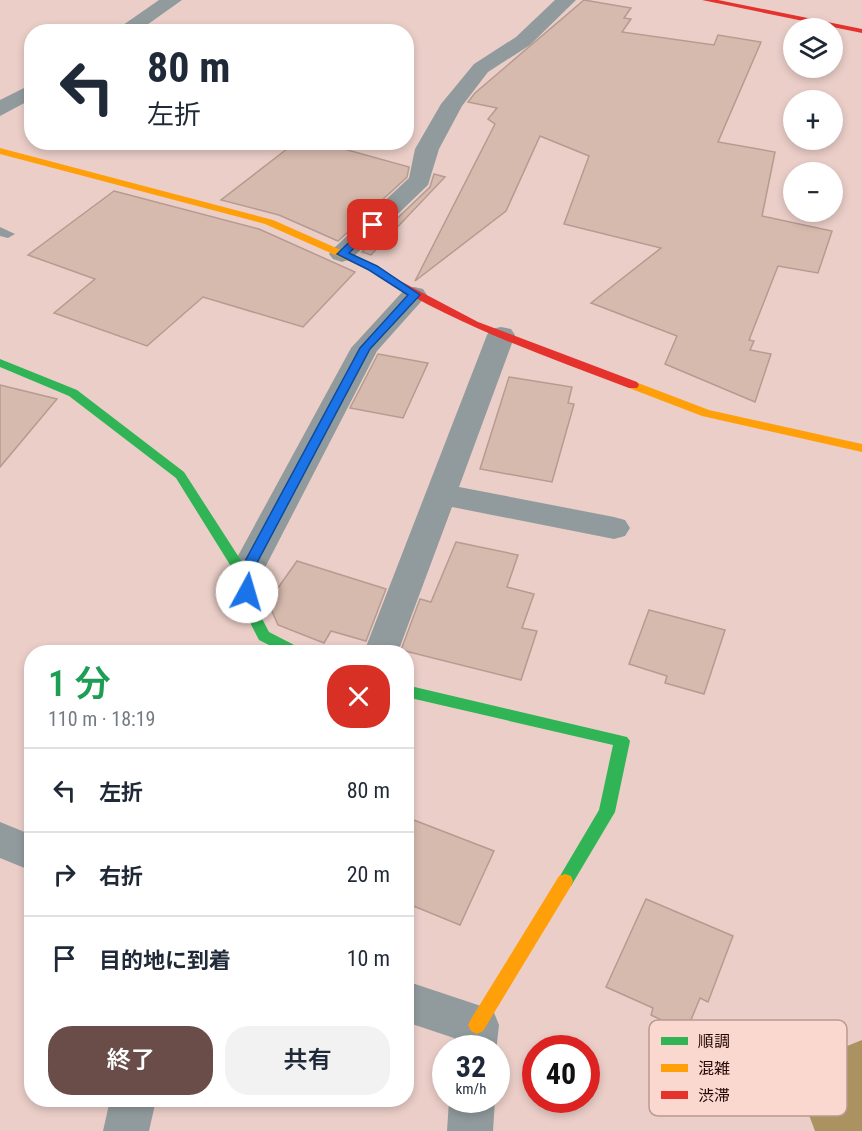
<!DOCTYPE html>
<html lang="ja">
<meta charset="utf-8">
<style>
:root{--surface:#fff;--page:#f2f2f3;--text:#1f2937;--muted:#747a83;--line:#e0e1e3;--accent:#6a4d49}
body{margin:0;font-family:"Roboto Condensed","Noto Sans JP",sans-serif;background:var(--page);color:var(--text);height:100vh;display:flex;flex-direction:column;font-size:22px;white-space:nowrap}
*{box-sizing:border-box;margin:0}
p{font-size:20px;color:var(--muted)}
.icon{flex:none;width:33px;height:33px;fill:none;stroke:currentColor;stroke-width:2;stroke-linecap:round;stroke-linejoin:round}
.map{position:relative;flex:1;overflow:hidden}
.sheet{position:absolute;left:24px;top:645px;width:390px;height:462px;display:flex;flex-direction:column;background:var(--surface);border-radius:24px;box-shadow:0 3px 9px #0003}
.sheet>*{flex:none}
.guide{position:absolute;left:24px;top:24px;width:390px;height:126px;border-radius:24px;box-shadow:0 3px 9px #0003;background:#fff;color:var(--text);overflow:hidden}
.controls{position:absolute;left:783px;top:18px;display:grid;gap:12px}
.controls a{display:grid;place-items:center;width:60px;height:60px;border-radius:50%;background:var(--surface);box-shadow:0 3px 9px #0003;font-size:30px}
.speed{position:absolute;left:432px;top:1035px;display:flex;gap:12px;font-size:30px;font-weight:700;text-align:center}
.speed>*{display:grid;place-content:center;width:78px;height:78px;border-radius:50%;background:var(--surface);box-shadow:0 3px 9px #0003;line-height:1}
.speed small{font-size:15px;font-weight:400}
.speed .limit{border:9px solid #d22;background:#fff;color:#111}
.pin{position:absolute;display:grid;place-items:center;width:51px;height:51px;color:#fff;margin:-26px;border-radius:12px;box-shadow:0 3px 9px #0006}
.me{position:absolute;width:66px;margin:-33px;rotate:6deg;stroke-linejoin:round;filter:drop-shadow(0 0 4px #0008)}
.turn{display:flex;align-items:center;gap:21px;height:126px;padding:0 24px;font-size:27px}
.turn .icon{width:78px;height:78px;stroke-width:2.5}
.turn b{display:block;font-size:42px;line-height:51px}
.round{display:grid;place-items:center;flex:none;width:63px;height:63px;border-radius:24px;background:var(--page)}
.overview{display:flex;align-items:center;justify-content:space-between;height:102px;padding:0 24px}
h1{font-size:36px;font-weight:600;line-height:45px;color:#1e9e55}
.primary-button{display:flex;gap:12px;margin-top:auto;padding:12px 24px}
.primary-button a{flex:1;height:69px;border-radius:24px;background:var(--accent);color:#fff;font-size:24px;font-weight:600;line-height:69px;text-align:center}
.primary-button a+a{background:var(--page);color:var(--text)}
ul{padding:0;list-style:none}
li{display:flex;align-items:center;gap:18px;height:84px;padding:0 24px;border-top:2px solid var(--line)}
li div{flex:1}
li b{display:block;font-size:22px}
li em{font-style:normal}
.map>svg:first-child{display:block}
.lines{fill:none;stroke-linecap:round;stroke-linejoin:round}
.river{fill:#ab9261;fill-rule:evenodd}
.building{fill:#d7baae;stroke:#b59b90;stroke-width:1.5}
.lane{fill:#919b9d;fill-rule:evenodd}
.street{fill:#919b9d;fill-rule:evenodd}
.fast{fill:#30b455;fill-rule:evenodd}
.slow{fill:#ff9f0a;fill-rule:evenodd}
.jam{fill:#e5322d;fill-rule:evenodd}
.route{fill:#1a73e8;stroke:#114b97;stroke-width:1.5}
.key{fill:#fad7cf;stroke:#ba9992;stroke-width:1.5}
.key-label{font-size:16px;fill:#240704}
</style>
<div class="map">
<svg width="862" height="1131" viewBox="0 0 862 1131">
<rect width="100%" height="100%" fill="#ebcec8"/>
<g class="lines">
<path class="river" d="M862 1040V1131H815L803 1099 820 1057Z"/>
</g>
<path class="building" d="M584 0 631 8 624 18 631 19 622 32 714 45 718 35 761 42 718 142 775 152 762 216 832 231 818 273 778 266 749 340 754 341 750 350 771 354 755 402 665 364 677 336 591 303 661 248 564 224 589 156 540 136 506 211 415 281 495 124 488 119 497 108 468 102 475 93Z
M296 142H319L409 167 407 177 338 241 279 215 221 200Z
M434 174 445 177 371 255 362 252 430 187Z
M114 191 259 229 355 272 303 327 203 297 147 346 54 313 95 279 28 255Z
M378 354 428 363 403 418 350 408Z
M509 377 572 387 568 403 574 404 552 482 480 469Z
M0 385 57 399 0 467Z
M456 542 518 555 507 587 534 594 522 628 537 631 521 680 401 650 420 599 431 602Z
M297 561 386 589 366 641 331 631 324 643 278 625 268 602Z
M649 610 725 630 704 694 665 683 667 676 629 664Z
M406 817 494 851 460 925 406 903Z
M646 899 733 936 708 1002 700 998 686 1032 651 1015 653 1008 606 987Z"/>
<g class="lines">
<path class="lane" d="M0 227 15 234 8 238 0 236Z"/>
<path class="street" d="M159 0H182L137 32H113Z
M555 0H576L530 45 488 72 462 106 439 149 428 185 351 259 342 262 333 259 329 254 333 249 409 178 415 149 441 104 474 64 516 37Z
M32 84V99L0 116V100Z
M414 287 423 289 427 295 377 351 256 585 244 588 232 585 227 576 351 348 405 289Z
M501 327 511 329 515 335 459 487 614 517 625 520 630 528 625 536 614 539 452 507 398 652H364L487 335 491 329Z
M0 822 32 835V871L0 858Z
M406 981 493 1010 499 1025 496 1052V1048H454V1038L406 1022Z
M110 1100H156L149 1131H103Z
M449 1100H495L493 1131H447Z"/>
<path class="fast" d="M0 359 77 390 184 472 251 576 257 609 269 632 300 648 302 652H283L259 640 243 609 237 576 176 478 69 396 0 367Z
M406 685 627 737 630 741 615 812 571 886 565 888 559 886 557 881 599 810 613 745 406 697Z"/>
<path class="slow" d="M0 148 273 220 377 266 390 276 385 279 369 270 265 224 0 154Z
M633 381 709 410 862 444V452L702 416 629 388 627 385Z
M565 874 571 876 573 881 571 886 483 1031 477 1034 471 1031 468 1025 471 1019 559 876Z"/>
<path class="jam" d="M702 0H718L862 29V33Z
M385 273 478 322 637 382 639 385 637 388H629C544 356 459 326 381 278L380 276Z"/>
</g>
<path class="route" d="M369 223 378 225 349 253 377 266 420 295 370 349 250 576 254 592 247 597 242 596 237 576 360 348 408 295 369 270 337 254Z"/>
<rect x="649" y="1020" width="198" height="96" rx="9" class="key"/>
<rect x="661" y="1037" width="27" height="8" fill="#30b455"/>
<rect x="661" y="1064" width="27" height="8" fill="#ff9f0a"/>
<rect x="661" y="1091" width="27" height="8" fill="#e5322d"/>
<g class="key-label">
<text x="698" y="1047">順調</text>
<text x="698" y="1074">混雑</text>
<text x="698" y="1101">渋滞</text>
</g>
</svg>
<div class="controls">
<a><svg class="icon" aria-label="layers" viewBox="0 0 24 24"><path d="M12 4l9 5-9 5-9-5zM3 14l9 5 9-5"/></svg></a>
<a>+</a>
<a>−</a>
</div>
<div class="speed"><div>32<small>km/h</small></div><div class="limit">40</div></div>
<div class="pin" style="left:373px;top:225px;background:#d93025"><svg class="icon" aria-label="arrive" viewBox="0 0 24 24"><path d="M6 21V4h12l-3 4 3 4H6"/></svg></div>
<svg class="me" style="left:247px;top:592px" viewBox="-20 -20 40 40"><circle r="19" fill="#fff"/><path d="M0-13L10 11 0 6-10 11z" fill="#1a73e8"/></svg>
<div class="guide">
<div class="turn"><svg class="icon" aria-label="left" viewBox="0 0 24 24"><path d="M17 20v-9H6M10 6l-5 5 5 5"/></svg><div><b>80 m</b>左折</div></div>
</div>
<section class="sheet">
<div class="overview"><div><h1>1 分</h1><p>110 m · 18:19</p></div><a class="round" style="background:#d93025;color:#fff"><svg class="icon" aria-label="close" viewBox="0 0 24 24"><path d="M6 6l12 12M18 6L6 18"/></svg></a></div>
<ul>
<li><svg class="icon" aria-label="left" viewBox="0 0 24 24"><path d="M17 20v-9H6M10 6l-5 5 5 5"/></svg><div><b>左折</b></div><em>80 m</em></li>
<li><svg class="icon" aria-label="right" viewBox="0 0 24 24"><path d="M7 20v-9h11M14 6l5 5-5 5"/></svg><div><b>右折</b></div><em>20 m</em></li>
<li><svg class="icon" aria-label="arrive" viewBox="0 0 24 24"><path d="M6 21V4h12l-3 4 3 4H6"/></svg><div><b>目的地に到着</b></div><em>10 m</em></li>
</ul>
<div class="primary-button"><a>終了</a><a>共有</a></div>
</section>
</div>
